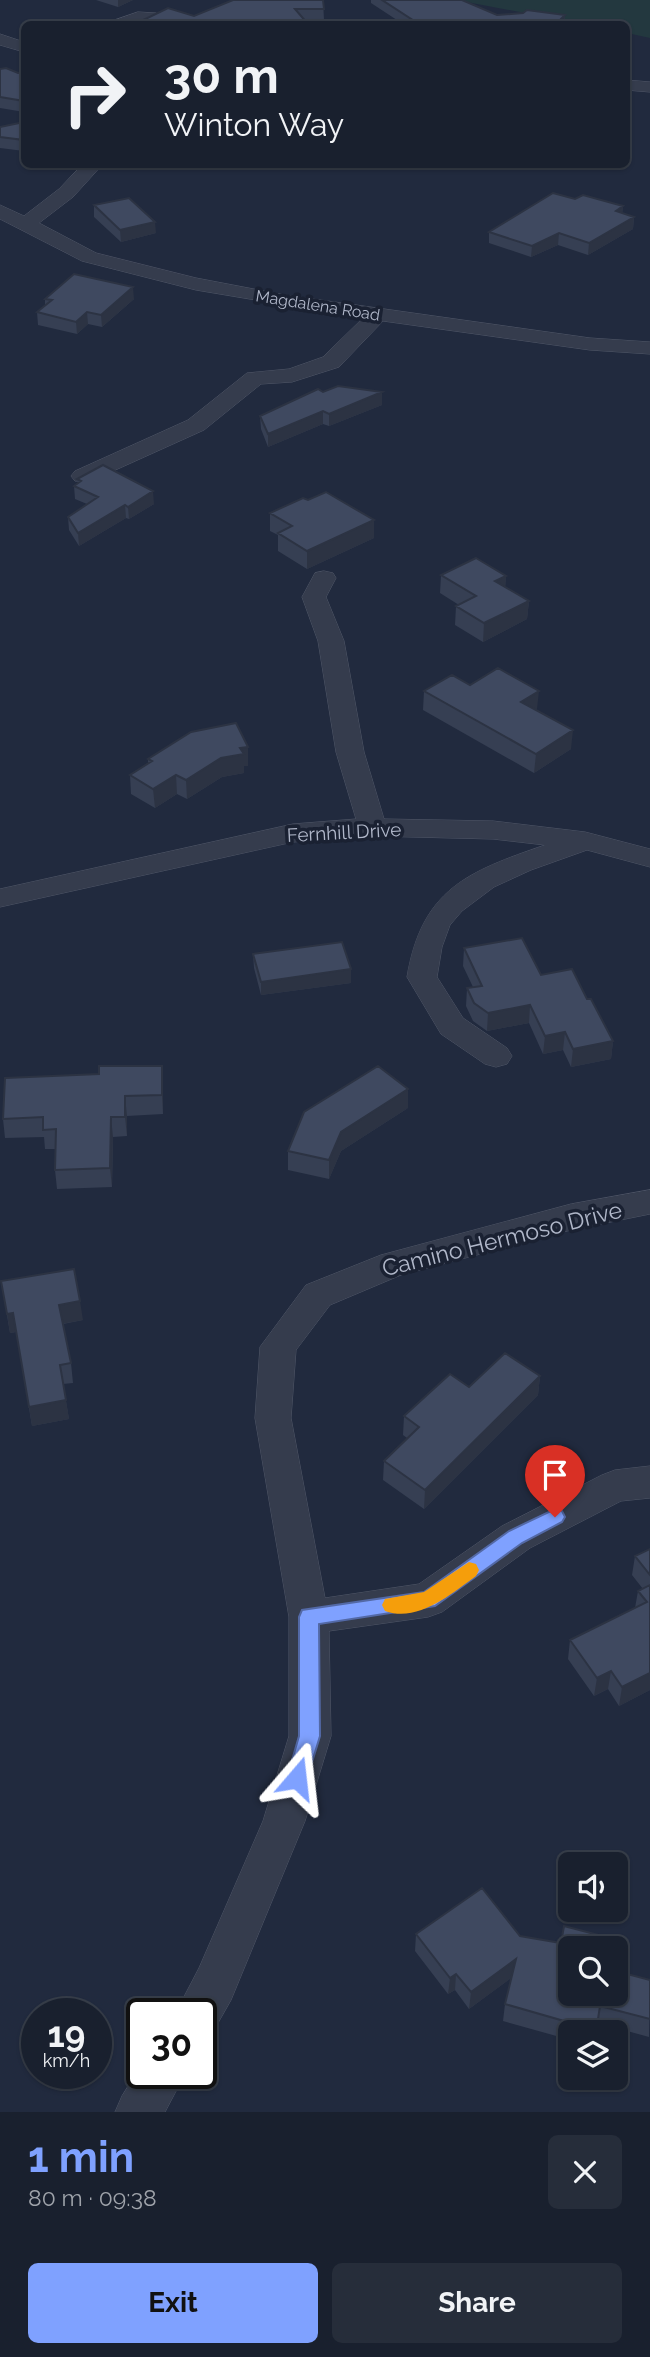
<!DOCTYPE html>
<meta charset="utf-8">
<style>
:root{--surface:#19202e;--page:#262d3a;--text:#f1f3f6;--muted:#9fa3aa;--line:#373e4a;--accent:#7fa1ff}
body{margin:0;font-family:Raleway,sans-serif;background:var(--page);color:var(--text);height:100vh;display:flex;flex-direction:column;font-size:26px;white-space:nowrap}
*{box-sizing:border-box;margin:0}
p{font-size:23px;color:var(--muted)}
.icon{flex:none;width:38px;height:38px;fill:none;stroke:currentColor;stroke-width:2;stroke-linecap:round;stroke-linejoin:round}
.map{position:relative;height:2112px;overflow:hidden}
.panel{display:flex;flex-direction:column;background:var(--surface);flex:1}
.panel>*{flex:none}
.top-card{position:absolute;left:21px;top:21px;width:609px;height:147px;border-radius:10px;box-shadow:0 2px 5px #0004,0 0 0 2px var(--line);background:#19202e;color:var(--text);overflow:hidden}
.controls{position:absolute;left:558px;top:1852px;display:grid;gap:14px}
.controls a{display:grid;place-items:center;width:70px;height:70px;border-radius:10px;background:var(--surface);box-shadow:0 2px 5px #0004,0 0 0 2px var(--line);font-size:35px}
.speed{position:absolute;left:21px;top:1998px;display:flex;gap:14px;font-size:35px;font-weight:700;text-align:center}
.speed>*{display:grid;place-content:center;width:91px;height:91px;border-radius:50%;background:var(--surface);box-shadow:0 2px 5px #0004,0 0 0 2px var(--line);line-height:1}
.speed small{font-size:18px;font-weight:400}
.speed .limit{border:4px solid #111;border-radius:10px;background:#fff;color:#111}
.pin{position:absolute;display:grid;place-items:center;width:60px;height:60px;color:#fff;margin:-72px -30px;border-radius:50% 50% 50% 0;rotate:-45deg;box-shadow:0 0 7px #0007}
.pin .icon{rotate:45deg}
.me{position:absolute;width:77px;margin:-38px;rotate:17deg;stroke-linejoin:round;filter:drop-shadow(0 0 5px #0008)}
.turn{display:flex;align-items:center;gap:24px;height:147px;padding:0 28px;font-size:32px}
.turn .icon{width:91px;height:91px;stroke-width:2.5}
.turn b{display:block;font-size:49px;line-height:60px}
.round{display:grid;place-items:center;flex:none;width:74px;height:74px;border-radius:10px;background:var(--page)}
.overview{display:flex;align-items:center;justify-content:space-between;height:119px;padding:0 28px}
h1{font-size:42px;font-weight:700;line-height:52px;color:var(--accent)}
.button{display:flex;gap:14px;margin-top:auto;padding:14px 28px}
.button a{flex:1;height:80px;border-radius:10px;background:var(--accent);color:#111;font-size:28px;font-weight:700;line-height:80px;text-align:center}
.button a+a{background:var(--page);color:var(--text)}
.map>svg:first-child{display:block}
.green{fill:#23383f}
.lines{fill:none;stroke-linecap:round;stroke-linejoin:round}
.minor-casing{stroke:#505768;stroke-width:1}
.minor{fill:#353c4d;fill-rule:evenodd}
.wall{fill:#363f53}
.shaded-wall{fill:#2c3343}
.building{fill:#3f4960;stroke:#2c3343;stroke-width:2}
.route{fill:#7fa1ff;stroke:#5369a6;stroke-width:2}
.slow{fill:#f59e0b}
.labels{text-anchor:middle;stroke-width:7;stroke-linejoin:round;paint-order:stroke}
.far-street-label{font-size:16px;fill:#b0b7c9;stroke:#1a2132}
.street-label{font-size:19px;fill:#b0b7c9;stroke:#1a2132}
.near-street-label{font-size:23px;fill:#b0b7c9;stroke:#1a2132}
</style>
<div class="map">
<svg width="650" height="2112" viewBox="0 0 650 2112">
<rect width="100%" height="100%" fill="#212a3e"/>
<path class="green" d="M456 0H650V38L627 33 626 24H583Z"/>
<g class="lines">
<g class="minor-casing">
<path id="minor" d="M138 12 156 13 164 18 156 23 113 24 115 20Z
M0 34 24 42V52L0 45Z
M626 80 650 82V92L626 90Z
M83 164H103L73 197 39 223 96 253 196 278 285 295 590 338 650 342V354L590 350 383 321 339 367 292 382 261 384 204 430 91 481H75L71 476 75 471 188 420 247 373 289 369 323 357 363 318 196 290 82 261 0 219V205L24 216 59 189Z
M324 571 333 573 336 578 326 597 344 641 364 752 384 819 493 821 585 832 650 849V867L587 850 531 870 494 887 462 911 450 925 442 947 437 977 463 1018 507 1048 512 1056 507 1064 496 1067 485 1064 441 1034 407 977C422 889 467 872 545 845L493 839 372 836 293 842 0 907V889L293 824 356 819 336 752 318 641 302 597 315 573Z
M650 1190V1214L571 1230 401 1275 330 1305 296 1350 291 1418 325 1598 419 1584 502 1526 602 1475 615 1470 650 1466V1498L621 1501 530 1548 442 1612 428 1617 329 1631 331 1736 305 1821 231 2000 214 2030 201 2035V2014H175L199 1968 263 1821 289 1736V1617L255 1418 260 1347 306 1285 381 1255 571 1204Z
M142 2064V2074H185L165 2112H115L122 2096Z"/>
</g>
<use href="#minor" class="minor"/>
</g>
<path class="wall" d="M96 0H133L118 7Z
M323 0 324 20 194 16Z
M371 0H462L497 15H565L564 24H403L371 3Z
M0 69 18 73H24V112L0 108Z
M24 122V151L0 148V127Z
M575 199 623 206 622 214 634 217 633 229 588 255 558 245 531 257 489 243V232Z
M94 205 156 233 121 242 94 217Z
M45 299H134L102 327 88 324 77 334 38 325 37 312 45 306Z
M323 392 382 405 329 426 323 424 268 447 261 429 260 416Z
M77 479 154 504 129 519 126 518 79 546 69 530 68 517 87 504 75 499 74 486 78 483Z
M308 500 374 538 307 569 278 551V535L270 531V513Z
M441 575 506 576 505 587 529 601 527 619 483 642 455 625 456 606 459 605 440 593Z
M470 685 537 709 536 710 571 749 534 773 423 710 424 691Z
M148 759 248 766H244V773L222 777 187 799 177 794 155 808 131 794 130 775 148 763Z
M464 948 541 975 587 999 613 1041 611 1059 571 1067 563 1050 543 1054 529 1023 487 1031 473 1021 466 1006 467 988 473 987 463 966Z
M253 954 351 969V983L261 995 254 968Z
M163 1086V1114L127 1116V1136L113 1137 112 1187 57 1189 55 1170 56 1149H45L44 1137 5 1138 3 1119Z
M408 1108 341 1151 329 1179 288 1170V1151Z
M1 1281 83 1320 63 1324 71 1363 73 1383 63 1384 69 1419 32 1426 16 1332 10 1333Z
M540 1376 538 1395 424 1509 383 1480 384 1461 407 1438 403 1435 404 1416Z
M650 1549V1690L619 1706 608 1689 594 1696 568 1659 570 1640 635 1608 638 1591 643 1589 632 1575 635 1556Z
M416 1934 520 1936 570 1993 650 1980 649 2037 598 2023 570 2032V2052L565 2051 567 2039 503 2021 505 2004 511 1978 469 2009 455 1990 448 1994 415 1951Z"/>
<path class="shaded-wall" d="M118 0H133L118 7Z
M565 15 564 24H556Z
M623 206 622 218 616 211Z
M634 217 633 229 588 255 589 243Z
M155 222 156 233 121 242 120 230Z
M559 233 558 245 531 257 532 246Z
M133 287 134 299 102 327 101 315Z
M87 312 88 324 77 334 76 322Z
M382 392V405L329 426V414Z
M323 411V424L268 447V434Z
M153 491 154 504 129 519 128 507Z
M125 505 126 518 79 546 78 533Z
M374 520V538L307 569V551Z
M506 576 505 594 495 581Z
M529 601 527 619 483 642 484 623Z
M539 691 537 709 520 721 521 702Z
M573 730 571 749 534 773 536 754Z
M248 747V766H244V773L222 777 187 799 186 780 221 758 240 748Z
M176 775 177 794 155 808 153 789Z
M351 969V983L261 995V982Z
M530 1005 529 1023 487 1031 488 1013Z
M565 1032 563 1050 543 1054 545 1036Z
M613 1041 611 1059 571 1067 573 1049Z
M162 1066 163 1086V1114L162 1095Z
M408 1089V1108L341 1151 329 1179V1160L341 1132Z
M125 1096 127 1116V1136L125 1117Z
M111 1117 113 1137 112 1187 110 1168Z
M80 1301 83 1320 61 1324 59 1305Z
M13 1313 16 1332 10 1333 7 1314Z
M540 1376 538 1395 424 1509 425 1490Z
M66 1400 69 1419 32 1426 29 1407Z
M611 1671 608 1689 594 1696 597 1678Z
M650 1673V1690L619 1706 622 1687Z
M516 1959 514 1976 469 2009 471 1992Z
M456 1974 455 1990 448 1994 450 1978Z"/>
<path class="building" d="M233 0H323L324 9H295L308 24H230V22L225 24H135L168 8 194 16Z
M382 0H462L497 15 523 13 527 10 565 15 556 24H419Z
M6 68 18 73 22 72 24 73V101L0 97V69Z
M24 122V140L0 137V127Z
M553 193 575 199 583 195 623 206 616 211 634 217 589 243 559 233 532 246 489 232Z
M129 198 155 222 120 230 94 205Z
M74 274 133 287 101 315 87 312 76 322 37 312 52 300 45 299Z
M338 386 382 392 329 414 323 411 268 434 260 416 318 389 323 392Z
M103 465 153 491 128 507 125 505 78 533 68 517 98 497 74 486 81 481 77 479Z
M326 492 374 520 307 551 278 533 292 526 270 513 303 498 308 500Z
M476 558 506 576 495 581 529 601 484 623 456 606 476 596 441 575Z
M498 668 539 691 521 702 573 730 536 754 424 691 452 675 470 685Z
M236 723 248 747 240 748 244 754 221 758 186 780 176 775 153 789 130 775 152 761 148 759 191 732Z
M522 938 541 975 572 969 587 999H591L613 1041 573 1049 565 1032 545 1036 530 1005 488 1013 474 1003 467 988 482 986 464 948Z
M342 942 351 969 261 982 253 954Z
M99 1066H162V1095L125 1096V1117H111L110 1168 55 1170 56 1129 43 1130V1117L3 1119 5 1078 99 1074Z
M378 1066 408 1089 341 1132 329 1160 288 1151 304 1112Z
M74 1269 80 1301 59 1305 71 1363 60 1365 66 1400 29 1407 13 1313 7 1314 1 1281Z
M505 1353 540 1376 425 1490 384 1461 419 1427 404 1416 450 1374 469 1387Z
M650 1549V1575L635 1556Z
M650 1585V1673L622 1687 611 1671 597 1678 570 1640 647 1602 638 1591Z
M482 1888 520 1936 561 1943 564 1926 606 1937 604 1948H570V1993H616V1971L650 1980V2019L600 2006 596 2032H570V2035L568 2034 571 2023 505 2004 516 1959 471 1992 456 1974 450 1978 416 1934Z"/>
<path class="route" d="M555 1509 562 1511 565 1517 562 1522 522 1543 435 1606 319 1624 320 1736 305 1785 297 1788 290 1785 287 1778 299 1736V1617L302 1610 424 1592 509 1531Z"/>
<path class="slow" d="M469 1562 476 1564 479 1570 476 1576C451 1594 418 1623 385 1611L382 1605 385 1599 424 1592Z"/>
<g class="labels">
<g class="far-street-label">
<text transform="translate(318 305) rotate(9)" y="6">Magdalena Road</text>
</g>
<g class="street-label">
<text transform="translate(344 832) rotate(-3)" y="7">Fernhill Drive</text>
</g>
<g class="near-street-label">
<text transform="translate(502 1239) rotate(-14)" y="8">Camino Hermoso Drive</text>
</g>
</g>
</svg>
<div class="controls">
<a><svg class="icon" aria-label="sound" viewBox="0 0 24 24"><path d="M4 9h4l5-4v14l-5-4H4zM17 9q2 3 0 6"/></svg></a>
<a><svg class="icon" aria-label="search" viewBox="0 0 24 24"><circle cx="10" cy="10" r="6"/><path d="M15 15l6 6"/></svg></a>
<a><svg class="icon" aria-label="layers" viewBox="0 0 24 24"><path d="M12 4l9 5-9 5-9-5zM3 14l9 5 9-5"/></svg></a>
</div>
<div class="speed"><div>19<small>km/h</small></div><div class="limit">30</div></div>
<div class="pin" style="left:555px;top:1517px;background:#d93025"><svg class="icon" aria-label="arrive" viewBox="0 0 24 24"><path d="M6 21V4h12l-3 4 3 4H6"/></svg></div>
<svg class="me" style="left:297px;top:1778px" viewBox="-20 -20 40 40"><path d="M0-17L14 15 0 8-14 15z" fill="#7fa1ff" stroke="#fff" stroke-width="4"/></svg>
<div class="top-card">
<div class="turn"><svg class="icon" aria-label="right" viewBox="0 0 24 24"><path d="M7 20v-9h11M14 6l5 5-5 5"/></svg><div><b>30 m</b>Winton Way</div></div>
</div>
</div>
<section class="panel">
<div class="overview"><div><h1>1 min</h1><p>80 m · 09:38</p></div><a class="round"><svg class="icon" aria-label="close" viewBox="0 0 24 24"><path d="M6 6l12 12M18 6L6 18"/></svg></a></div>
<div class="button"><a>Exit</a><a>Share</a></div>
</section>
